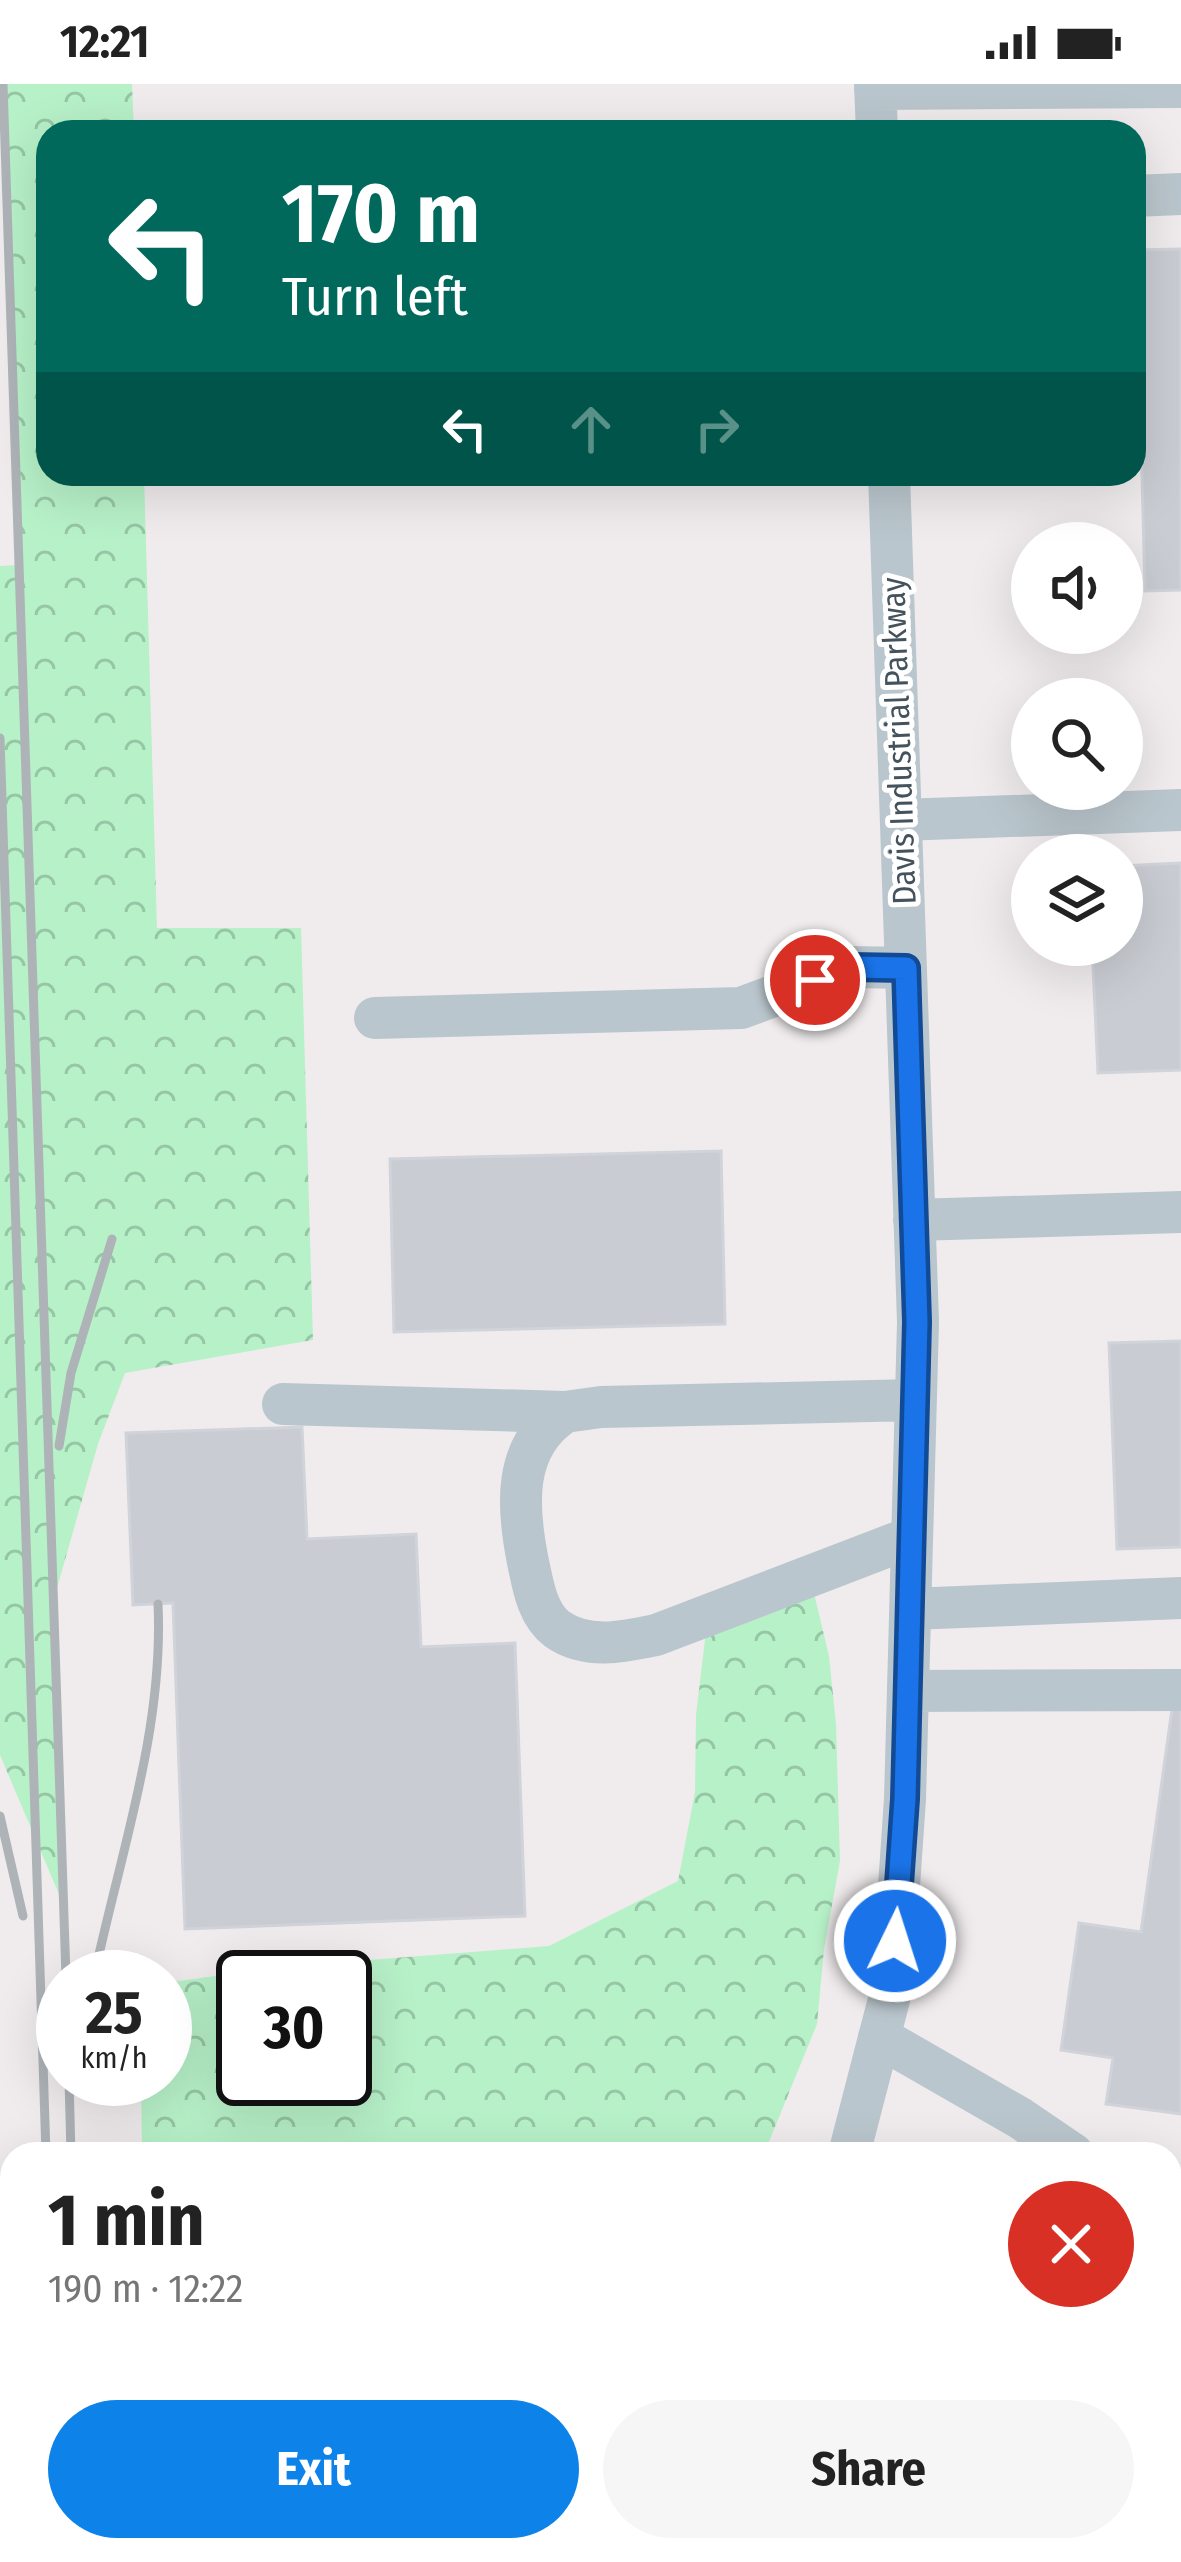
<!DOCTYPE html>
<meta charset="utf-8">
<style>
:root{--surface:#fff;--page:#f6f6f6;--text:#222;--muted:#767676;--accent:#0d82e9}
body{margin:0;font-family:"Fira Sans Condensed",sans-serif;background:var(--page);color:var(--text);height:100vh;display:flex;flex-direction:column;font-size:45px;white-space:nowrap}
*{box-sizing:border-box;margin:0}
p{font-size:39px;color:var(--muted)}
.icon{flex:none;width:66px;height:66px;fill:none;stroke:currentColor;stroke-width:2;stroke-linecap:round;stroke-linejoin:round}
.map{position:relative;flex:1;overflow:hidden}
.side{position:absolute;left:0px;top:2058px;width:1182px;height:420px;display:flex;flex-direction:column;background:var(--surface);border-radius:36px 36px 0 0;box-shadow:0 12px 48px #0002}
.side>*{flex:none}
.top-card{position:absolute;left:36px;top:36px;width:1110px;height:366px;border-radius:36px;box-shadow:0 12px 48px #0002;background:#00695c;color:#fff;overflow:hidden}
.fabs{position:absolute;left:1011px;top:438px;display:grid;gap:24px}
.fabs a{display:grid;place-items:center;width:132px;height:132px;border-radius:50%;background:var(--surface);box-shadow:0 12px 48px #0002;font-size:60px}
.speed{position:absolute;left:36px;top:1866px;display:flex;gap:24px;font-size:60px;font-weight:700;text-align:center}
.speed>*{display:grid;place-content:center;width:156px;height:156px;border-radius:50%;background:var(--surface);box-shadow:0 12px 48px #0002;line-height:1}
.speed small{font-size:30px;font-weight:400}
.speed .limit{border:6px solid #111;border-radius:18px;background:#fff;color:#111}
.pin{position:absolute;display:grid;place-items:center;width:102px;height:102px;color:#fff;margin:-51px;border:6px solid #fff;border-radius:50%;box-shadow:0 3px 12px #0007}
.me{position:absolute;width:132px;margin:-66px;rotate:4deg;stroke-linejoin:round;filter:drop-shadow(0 0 9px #0008)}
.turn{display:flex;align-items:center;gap:42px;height:252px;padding:0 48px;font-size:54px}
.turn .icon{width:156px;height:156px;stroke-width:2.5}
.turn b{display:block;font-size:84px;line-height:102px}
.lanes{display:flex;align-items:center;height:114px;padding:0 48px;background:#0003;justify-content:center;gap:60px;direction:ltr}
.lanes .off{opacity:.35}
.round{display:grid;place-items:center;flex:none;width:126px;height:126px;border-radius:63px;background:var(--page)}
.overview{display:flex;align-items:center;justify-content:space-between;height:204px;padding:0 48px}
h1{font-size:72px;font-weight:700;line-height:90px}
.button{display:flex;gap:24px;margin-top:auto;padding:24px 48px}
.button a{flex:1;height:138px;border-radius:72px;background:var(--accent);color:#fff;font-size:48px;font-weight:700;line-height:138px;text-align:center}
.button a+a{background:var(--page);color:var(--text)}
.status{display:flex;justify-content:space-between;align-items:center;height:84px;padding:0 60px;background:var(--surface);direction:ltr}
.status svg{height:33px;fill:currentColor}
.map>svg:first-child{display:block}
.forest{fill:url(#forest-crowns);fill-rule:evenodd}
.building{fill:#c9ccd2;stroke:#d0d3d9;stroke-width:3}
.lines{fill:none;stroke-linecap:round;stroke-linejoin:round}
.minor{stroke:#bac6cd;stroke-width:42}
.rail{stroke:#aeb3b8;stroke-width:9}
.route-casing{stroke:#114b97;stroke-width:30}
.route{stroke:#1a73e8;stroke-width:21}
.labels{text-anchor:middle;stroke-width:10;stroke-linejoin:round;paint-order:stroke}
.street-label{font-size:33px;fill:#44525b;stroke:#fff}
</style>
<div class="status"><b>12:21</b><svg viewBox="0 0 49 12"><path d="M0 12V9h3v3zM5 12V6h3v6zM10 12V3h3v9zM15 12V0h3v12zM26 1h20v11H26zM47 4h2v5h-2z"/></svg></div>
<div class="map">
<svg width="1181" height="2478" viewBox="0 0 1181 2478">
<defs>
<pattern id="forest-crowns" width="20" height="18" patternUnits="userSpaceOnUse" patternTransform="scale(3)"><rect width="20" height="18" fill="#b7f1c8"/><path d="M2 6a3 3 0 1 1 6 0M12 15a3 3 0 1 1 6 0" fill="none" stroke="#96c6a5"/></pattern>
</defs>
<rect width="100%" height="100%" fill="#f0eced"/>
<path class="forest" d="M3 0H132L134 48H48V390H144L157 844H301L313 1256 125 1289 98 1360 53 1518 64 1822 0 1671V482L18 481Z
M813 1505 829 1572 836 1640 840 1777 824 1865 817 1940 764 2070H142L141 1995H165V1899L279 1883 549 1862 678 1797 695 1708 696 1631 706 1547ZM243 1893H345V1995H243Z"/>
<path class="building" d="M1181 165V506L1145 507 1139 274H1134L1136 166Z
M1181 779V986L1098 989 1092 861H1122V782Z
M721 1067 725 1240 394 1248 390 1075Z
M1181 1257V1463L1117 1465 1109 1259Z
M302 1343 307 1455 416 1450 421 1563 515 1559 525 1832 185 1845 173 1519 133 1521 126 1349Z
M1172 1625 1181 1626V2030L1106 2020 1113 1974 1061 1966 1079 1839 1141 1848Z"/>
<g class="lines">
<path class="minor" d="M875 0 877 48
M875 5 1181 3
M1134 112 1181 110
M901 736 1181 726
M375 934 741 924 852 883 906 884
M914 1136 1181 1128
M283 1320 565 1328 601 1323 916 1316
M565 1328C512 1362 517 1423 528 1478 533 1501 537 1530 557 1545 587 1566 623 1558 656 1551L912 1453
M911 1525 1181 1514
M908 1607 1181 1606
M879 1953 1020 2034 1073 2070
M849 2070 892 1904 905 1715 918 1238 889 390
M1170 2136 1181 2144
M1170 2314 1181 2323
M1170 2407 1181 2427
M592 2466 601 2478
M925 2474 960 2469 1181 2466
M362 2478 403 2466"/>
<path class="rail" d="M3 0 66 1893
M0 654 46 2070
M59 1362 71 1289 112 1155
M0 1732 23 1832
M94 1893C120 1770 164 1646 158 1520
M69 1995 71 2070
M59 2466 60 2478
M83 2466 84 2478
M142 2466 146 2478"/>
</g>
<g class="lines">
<g class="route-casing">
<path id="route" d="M815 896 851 883 906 884 917 1238 905 1715 895 1857"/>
</g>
<use href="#route" class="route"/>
</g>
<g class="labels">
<g class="street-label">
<text transform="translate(898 657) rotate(-92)" y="12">Davis Industrial Parkway</text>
</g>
</g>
</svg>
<div class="fabs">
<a><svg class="icon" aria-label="sound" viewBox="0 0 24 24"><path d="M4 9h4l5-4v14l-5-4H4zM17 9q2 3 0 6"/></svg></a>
<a><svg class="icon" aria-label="search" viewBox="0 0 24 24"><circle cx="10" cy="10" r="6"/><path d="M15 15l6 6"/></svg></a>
<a><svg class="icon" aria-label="layers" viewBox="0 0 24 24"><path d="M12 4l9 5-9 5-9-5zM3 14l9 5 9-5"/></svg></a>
</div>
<div class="speed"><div>25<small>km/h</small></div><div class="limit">30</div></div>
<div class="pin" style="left:815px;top:896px;background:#d93025"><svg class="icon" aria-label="arrive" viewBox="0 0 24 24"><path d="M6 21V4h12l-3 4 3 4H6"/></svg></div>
<svg class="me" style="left:895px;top:1857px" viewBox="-20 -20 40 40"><circle r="17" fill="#1a73e8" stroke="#fff" stroke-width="3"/><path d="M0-11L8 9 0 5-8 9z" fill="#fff"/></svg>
<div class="top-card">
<div class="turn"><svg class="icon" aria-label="left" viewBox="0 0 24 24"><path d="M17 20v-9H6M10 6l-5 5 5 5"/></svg><div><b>170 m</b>Turn left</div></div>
<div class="lanes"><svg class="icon" aria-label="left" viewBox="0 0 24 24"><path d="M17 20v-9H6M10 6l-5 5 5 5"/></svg><svg class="icon off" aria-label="ahead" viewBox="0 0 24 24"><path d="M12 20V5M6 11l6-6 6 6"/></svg><svg class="icon off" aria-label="right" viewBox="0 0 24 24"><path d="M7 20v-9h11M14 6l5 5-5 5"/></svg></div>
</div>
<section class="side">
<div class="overview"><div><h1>1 min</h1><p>190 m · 12:22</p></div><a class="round" style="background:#d93025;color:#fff"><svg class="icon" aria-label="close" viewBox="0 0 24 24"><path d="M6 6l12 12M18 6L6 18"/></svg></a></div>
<div class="button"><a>Exit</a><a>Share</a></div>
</section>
</div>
